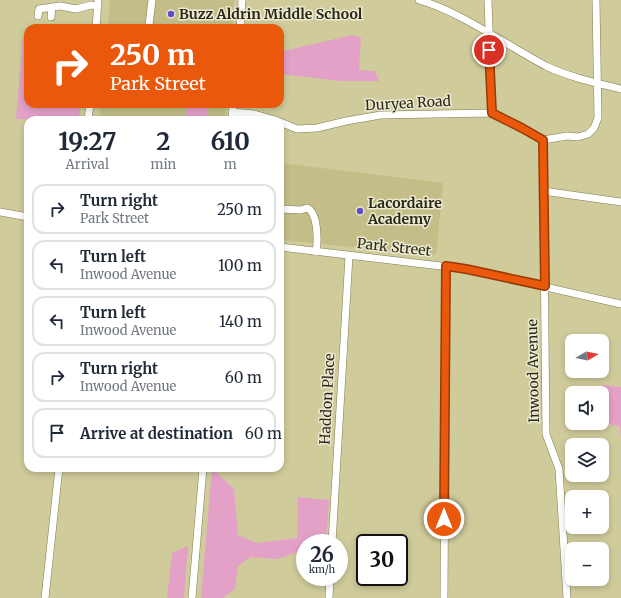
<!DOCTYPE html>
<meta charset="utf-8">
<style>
:root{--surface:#fff;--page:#f6f6f7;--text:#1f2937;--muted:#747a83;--line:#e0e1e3}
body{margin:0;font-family:Merriweather,serif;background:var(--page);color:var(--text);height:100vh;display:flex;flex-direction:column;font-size:15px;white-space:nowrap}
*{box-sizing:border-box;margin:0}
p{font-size:13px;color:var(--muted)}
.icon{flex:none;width:22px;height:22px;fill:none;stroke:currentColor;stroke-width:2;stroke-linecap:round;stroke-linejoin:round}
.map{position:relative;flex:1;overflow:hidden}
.side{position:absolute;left:24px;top:116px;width:260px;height:356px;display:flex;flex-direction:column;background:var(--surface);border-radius:12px;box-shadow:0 2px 6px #0003}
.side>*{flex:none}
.top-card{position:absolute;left:24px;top:24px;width:260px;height:84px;border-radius:12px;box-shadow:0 2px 6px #0003;background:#ea580c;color:#fff;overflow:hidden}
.needle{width:26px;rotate:80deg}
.controls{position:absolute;left:565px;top:334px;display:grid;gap:8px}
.controls a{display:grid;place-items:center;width:44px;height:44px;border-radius:8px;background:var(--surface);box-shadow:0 2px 6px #0003;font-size:20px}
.speed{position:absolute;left:296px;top:534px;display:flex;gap:8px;font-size:20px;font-weight:700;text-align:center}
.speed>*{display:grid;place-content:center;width:52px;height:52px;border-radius:50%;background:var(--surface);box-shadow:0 2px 6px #0003;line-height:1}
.speed small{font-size:10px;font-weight:400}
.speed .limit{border:2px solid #111;border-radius:6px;background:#fff;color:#111}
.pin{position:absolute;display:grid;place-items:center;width:34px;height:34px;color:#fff;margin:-17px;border:2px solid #fff;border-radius:50%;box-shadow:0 1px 4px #0007}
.me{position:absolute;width:44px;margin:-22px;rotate:0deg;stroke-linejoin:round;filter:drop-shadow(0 0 3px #0008)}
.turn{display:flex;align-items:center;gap:14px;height:84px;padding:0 20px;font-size:18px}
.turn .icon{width:52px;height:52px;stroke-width:2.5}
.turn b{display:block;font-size:28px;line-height:34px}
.eta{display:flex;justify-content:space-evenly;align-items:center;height:68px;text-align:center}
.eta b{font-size:24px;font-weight:700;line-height:28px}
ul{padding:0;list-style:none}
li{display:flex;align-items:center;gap:12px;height:50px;margin:0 8px 6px;padding:0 12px;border:2px solid var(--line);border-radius:12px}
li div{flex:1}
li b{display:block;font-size:15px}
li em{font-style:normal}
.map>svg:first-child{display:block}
.built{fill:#c3be88}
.green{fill:#e4a1c8}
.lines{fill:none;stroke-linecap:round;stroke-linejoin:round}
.minor-casing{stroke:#817d50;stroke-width:8}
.minor{stroke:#fff;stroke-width:7}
.route-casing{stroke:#983908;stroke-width:10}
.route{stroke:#ea580c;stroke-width:7}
.poi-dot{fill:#5e4ec7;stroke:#ecead2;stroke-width:1.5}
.labels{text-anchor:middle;stroke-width:3;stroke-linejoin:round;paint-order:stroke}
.poi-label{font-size:14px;font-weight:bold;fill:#2b2916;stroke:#ecead2;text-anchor:start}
.street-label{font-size:14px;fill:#2b2916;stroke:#ecead2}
</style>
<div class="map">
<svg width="621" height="598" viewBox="0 0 621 598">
<rect width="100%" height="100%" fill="#cfcb9b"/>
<path class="built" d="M110 0H234L232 28H108Z
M101 104H226L225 120H99Z
M280 163 443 183 436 255 280 240Z"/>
<path class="green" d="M352 35 361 38 359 70 375 71 379 81H341L280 74V52Z
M23 37H28V104H80L79 120 16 119Z
M187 104H208L207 117 186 116Z
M602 385 621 387V438L620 426 599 423H602V393H598Z
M212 468 234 489 238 535 257 543 297 538 298 497 329 500 326 543H305V550L277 559 251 557 238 566 235 589 223 598H201Z
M188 546 184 598H167L172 553Z"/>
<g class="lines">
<g class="minor-casing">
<path id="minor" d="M419 0C461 12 506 45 546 66 569 77 596 83 621 89
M488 0 492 113 522 128 543 140 567 136 578 137 588 134 594 128 598 118 596 0
M38 16 39 9 60 6 76 9 91 5 98 6
M51 17 52 7
M149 25 152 0
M96 28 98 0
M240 28 242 0
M232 112 254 114 275 120
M88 120 90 104
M232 120 233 104
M280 122 297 129 317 128 346 121 381 115 492 113
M543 140 546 434 559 469 567 598
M543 191 621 202
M280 209 301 210 307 208C318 212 318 241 316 252
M0 212 28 217
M280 247 466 269 621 304
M332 543 349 256
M45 598 59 468
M192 598 203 468
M329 598 330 577
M444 598 446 266"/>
</g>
<use href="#minor" class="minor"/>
</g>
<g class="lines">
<g class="route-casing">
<path id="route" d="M444 519 446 266 466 269 545 286 543 140 522 128 492 113 489 50"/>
</g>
<use href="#route" class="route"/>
</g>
<g class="poi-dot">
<circle cx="171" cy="14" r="4"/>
<circle cx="360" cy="211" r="4"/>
</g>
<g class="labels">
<g class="poi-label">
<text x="179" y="19">Buzz Aldrin Middle School</text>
<text x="368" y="208">Lacordaire<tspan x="368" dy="16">Academy</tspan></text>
</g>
<g class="street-label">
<text transform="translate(408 103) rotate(-3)" y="5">Duryea Road</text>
<text transform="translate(394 247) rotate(6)" y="5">Park Street</text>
<text transform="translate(533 371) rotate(-91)" y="5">Inwood Avenue</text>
<text transform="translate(327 399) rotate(-87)" y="5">Haddon Place</text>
</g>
</g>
</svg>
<div class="controls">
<a><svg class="needle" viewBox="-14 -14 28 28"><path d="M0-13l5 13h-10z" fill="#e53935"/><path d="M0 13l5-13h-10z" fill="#747a83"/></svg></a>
<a><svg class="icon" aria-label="sound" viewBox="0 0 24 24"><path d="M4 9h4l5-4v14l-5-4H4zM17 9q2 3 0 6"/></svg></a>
<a><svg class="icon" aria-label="layers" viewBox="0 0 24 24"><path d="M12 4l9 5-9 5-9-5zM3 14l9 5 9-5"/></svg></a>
<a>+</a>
<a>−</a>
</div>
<div class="speed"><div>26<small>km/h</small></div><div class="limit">30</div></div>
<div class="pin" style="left:489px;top:50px;background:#d93025"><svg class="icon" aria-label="arrive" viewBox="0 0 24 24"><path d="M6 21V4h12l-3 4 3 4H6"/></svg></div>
<svg class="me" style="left:444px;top:519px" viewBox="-20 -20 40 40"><circle r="17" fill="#ea580c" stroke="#fff" stroke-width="3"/><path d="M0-11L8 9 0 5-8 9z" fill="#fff"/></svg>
<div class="top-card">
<div class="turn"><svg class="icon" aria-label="right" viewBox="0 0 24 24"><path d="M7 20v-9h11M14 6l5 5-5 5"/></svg><div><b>250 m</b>Park Street</div></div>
</div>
<section class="side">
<div class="eta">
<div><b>19:27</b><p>Arrival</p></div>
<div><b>2</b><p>min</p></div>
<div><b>610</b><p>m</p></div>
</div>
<ul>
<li><svg class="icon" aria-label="right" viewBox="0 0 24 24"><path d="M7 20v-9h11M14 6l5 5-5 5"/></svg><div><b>Turn right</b><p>Park Street</p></div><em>250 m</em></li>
<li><svg class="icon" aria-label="left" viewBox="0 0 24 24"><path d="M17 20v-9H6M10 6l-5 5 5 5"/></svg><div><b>Turn left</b><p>Inwood Avenue</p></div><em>100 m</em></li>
<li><svg class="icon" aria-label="left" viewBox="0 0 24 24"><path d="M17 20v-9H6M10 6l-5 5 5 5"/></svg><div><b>Turn left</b><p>Inwood Avenue</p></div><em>140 m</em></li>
<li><svg class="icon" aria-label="right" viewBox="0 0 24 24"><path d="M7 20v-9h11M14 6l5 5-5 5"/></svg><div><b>Turn right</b><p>Inwood Avenue</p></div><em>60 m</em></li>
<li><svg class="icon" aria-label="arrive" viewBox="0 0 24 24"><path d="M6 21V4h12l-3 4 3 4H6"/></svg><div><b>Arrive at destination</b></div><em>60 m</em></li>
</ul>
</section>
</div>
